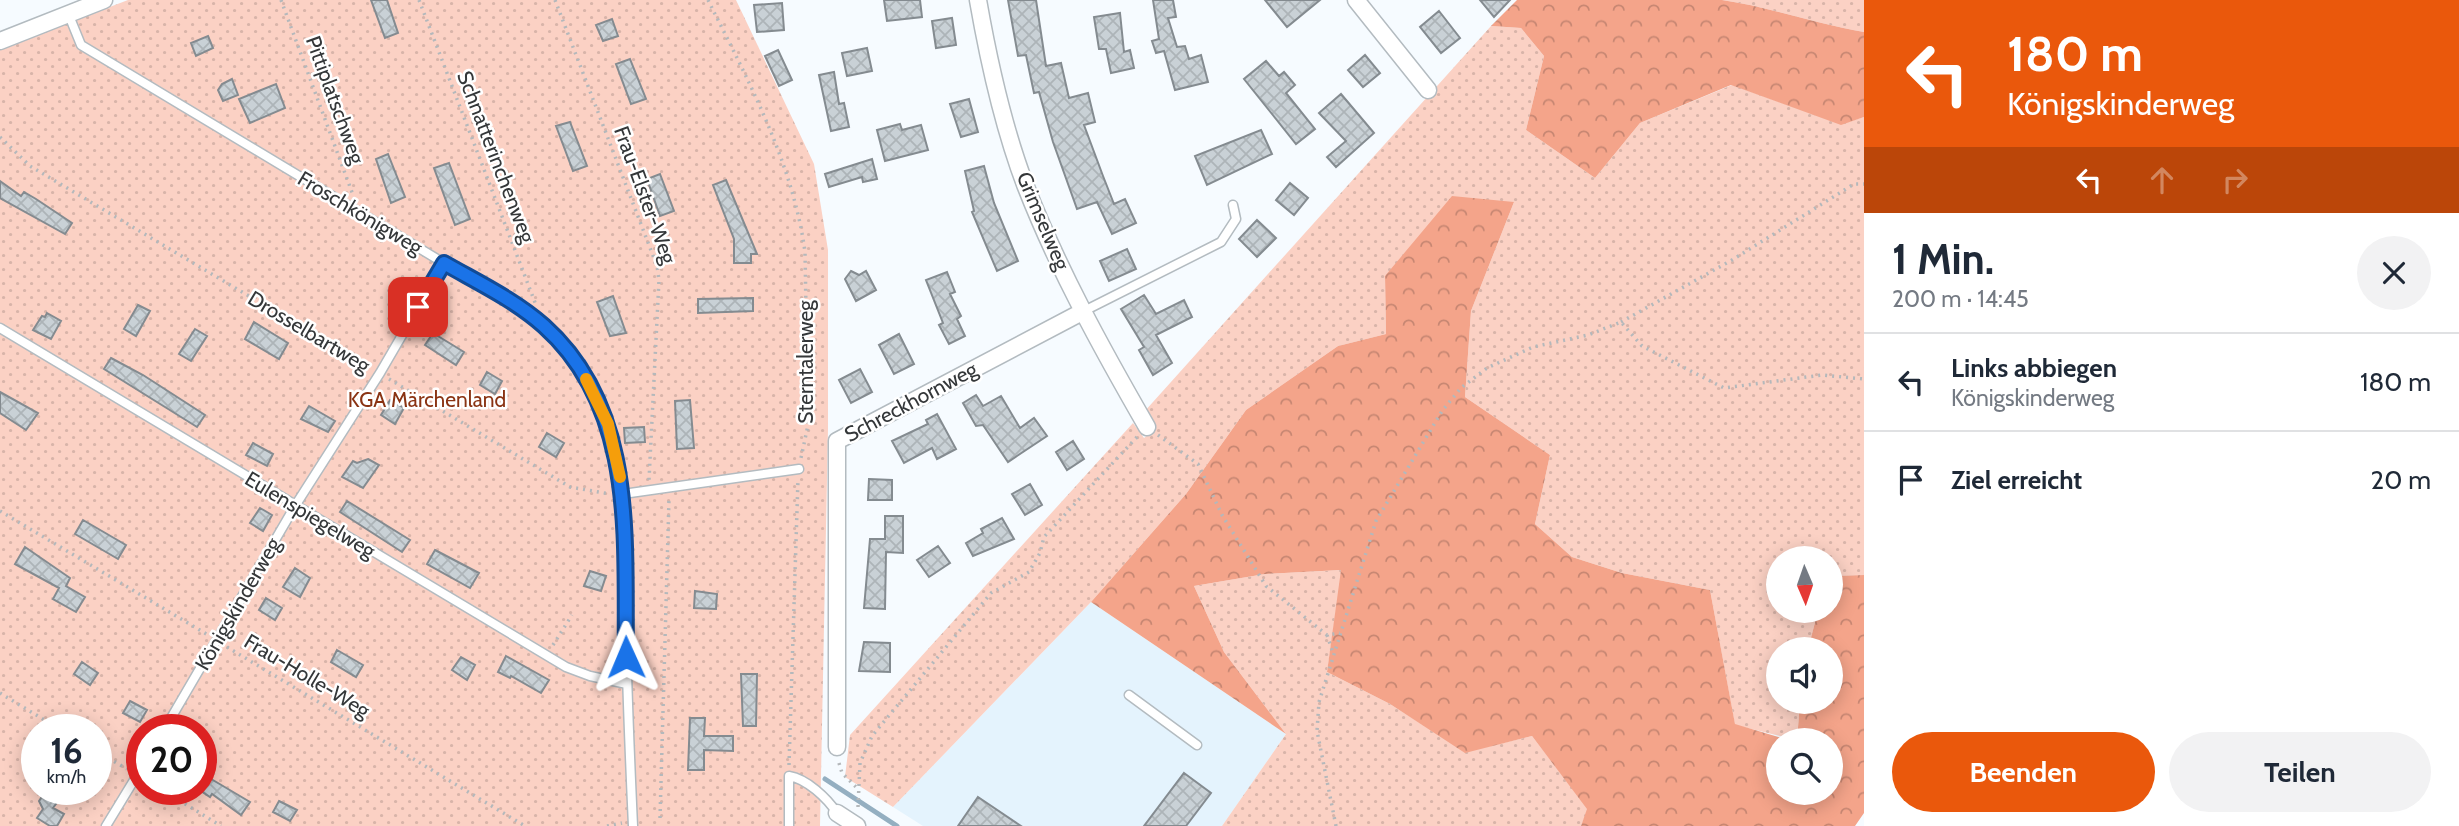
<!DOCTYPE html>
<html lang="de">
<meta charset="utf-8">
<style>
:root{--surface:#fff;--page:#f2f2f3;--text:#1f2937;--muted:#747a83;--line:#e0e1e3;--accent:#ea580c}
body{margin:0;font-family:Cabin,sans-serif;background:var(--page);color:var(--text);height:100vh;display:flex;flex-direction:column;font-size:26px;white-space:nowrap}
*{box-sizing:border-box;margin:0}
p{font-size:23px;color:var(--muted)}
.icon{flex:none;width:38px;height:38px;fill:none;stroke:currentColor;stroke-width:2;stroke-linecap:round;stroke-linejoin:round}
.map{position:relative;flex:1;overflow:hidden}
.panel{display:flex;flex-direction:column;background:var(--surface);width:595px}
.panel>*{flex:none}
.guide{background:#ea580c;color:#fff;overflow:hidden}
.needle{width:46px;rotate:178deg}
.controls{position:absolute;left:1766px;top:546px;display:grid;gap:14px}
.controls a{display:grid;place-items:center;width:77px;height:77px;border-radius:50%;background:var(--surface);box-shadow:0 4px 18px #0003;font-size:35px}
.speed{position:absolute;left:21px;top:714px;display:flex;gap:14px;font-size:35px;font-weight:700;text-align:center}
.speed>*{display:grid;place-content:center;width:91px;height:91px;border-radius:50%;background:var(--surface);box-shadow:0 4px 18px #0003;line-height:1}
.speed small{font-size:18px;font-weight:400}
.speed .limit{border:10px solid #d22;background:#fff;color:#111}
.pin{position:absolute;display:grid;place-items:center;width:60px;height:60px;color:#fff;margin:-30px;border-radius:14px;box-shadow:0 4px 10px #0006}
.me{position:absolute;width:77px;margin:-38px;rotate:359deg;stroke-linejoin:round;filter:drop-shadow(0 0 5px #0008)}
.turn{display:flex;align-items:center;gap:24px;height:147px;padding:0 28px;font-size:32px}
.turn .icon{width:91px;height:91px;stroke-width:2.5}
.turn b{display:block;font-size:49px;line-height:60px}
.lanes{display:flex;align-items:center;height:66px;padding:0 28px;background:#0003;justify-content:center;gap:35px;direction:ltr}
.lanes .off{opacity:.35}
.round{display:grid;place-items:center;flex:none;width:74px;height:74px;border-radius:37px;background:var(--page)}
.overview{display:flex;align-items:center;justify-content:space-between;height:119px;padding:0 28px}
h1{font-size:42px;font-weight:700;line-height:52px}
.button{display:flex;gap:14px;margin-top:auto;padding:14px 28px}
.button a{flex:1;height:80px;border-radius:42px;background:var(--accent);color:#fff;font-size:28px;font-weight:700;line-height:80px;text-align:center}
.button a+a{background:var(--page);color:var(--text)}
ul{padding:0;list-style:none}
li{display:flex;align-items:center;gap:21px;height:98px;padding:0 28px;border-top:2px solid var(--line)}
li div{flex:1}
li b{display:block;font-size:26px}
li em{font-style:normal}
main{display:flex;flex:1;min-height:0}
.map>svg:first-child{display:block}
.built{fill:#e4f3fd}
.green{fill:url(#green-dots);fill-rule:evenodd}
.forest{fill:url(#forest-crowns)}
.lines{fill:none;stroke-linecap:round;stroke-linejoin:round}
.stream{stroke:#94afc1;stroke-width:5}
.building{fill:url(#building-cross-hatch);stroke:#848b90;stroke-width:2}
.lane-casing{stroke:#b3bbc0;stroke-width:11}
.street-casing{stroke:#b3bbc0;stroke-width:19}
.path{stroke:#b4b8bb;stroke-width:3.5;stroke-dasharray:2 5;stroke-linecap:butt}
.lane{stroke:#fff;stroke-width:8}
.street{stroke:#fff;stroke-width:16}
.route-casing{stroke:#114b97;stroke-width:18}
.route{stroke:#1a73e8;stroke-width:12}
.slow{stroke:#f59e0b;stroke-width:12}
.labels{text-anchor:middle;stroke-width:5;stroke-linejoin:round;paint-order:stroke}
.street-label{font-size:21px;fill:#343739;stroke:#fff}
.park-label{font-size:21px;fill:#8a3313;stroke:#fff}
</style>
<main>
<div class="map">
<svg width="1864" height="826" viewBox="0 0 1864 826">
<defs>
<pattern id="green-dots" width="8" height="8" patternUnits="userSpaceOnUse" patternTransform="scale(1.75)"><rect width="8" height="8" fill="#fbd1c4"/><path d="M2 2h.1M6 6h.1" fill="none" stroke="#d8b4a9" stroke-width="1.8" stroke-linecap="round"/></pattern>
<pattern id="forest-crowns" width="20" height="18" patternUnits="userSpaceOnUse" patternTransform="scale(1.75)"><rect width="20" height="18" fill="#f4a48a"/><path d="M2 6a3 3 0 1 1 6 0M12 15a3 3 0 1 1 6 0" fill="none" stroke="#c68672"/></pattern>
<pattern id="building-cross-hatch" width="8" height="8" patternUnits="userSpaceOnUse" patternTransform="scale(1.75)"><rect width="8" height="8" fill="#c9d1d6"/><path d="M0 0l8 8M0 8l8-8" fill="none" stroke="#adb4b8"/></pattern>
</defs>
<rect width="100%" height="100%" fill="#f6fbff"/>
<path class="built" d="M1091 602 1286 734 1222 826H923L893 807Z"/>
<path class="green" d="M128 0H736L814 164 828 250V429L820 826H0V49ZM37 730H96V789H37ZM142 730H201V789H142Z
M1722 0H1864V32C1816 24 1770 7 1722 0Z
M1491 26 1521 28 1544 56 1526 130 1595 178 1640 123 1732 85 1841 124 1864 117V575L1831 576 1830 558H1778V611H1818L1808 649H1778V702H1800L1797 740 1735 725 1710 590 1622 573 1572 557 1535 524 1550 455 1465 397 1471 311 1514 202 1385 276 1386 334 1338 346 1246 410 1186 494 1091 602 893 807 845 777 850 735 1133 423 1144 438 1156 428 1144 412Z
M1342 570 1327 672 1390 704 1465 752 1532 736 1588 809 1581 826H1222L1286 734 1224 652 1194 586 1265 574Z"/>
<path class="forest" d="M1517 0H1722C1770 7 1816 24 1864 32V117L1841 125 1731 85 1640 123 1595 178 1526 130 1544 56 1521 28 1491 26Z
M1452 196 1514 202 1471 311 1465 397 1550 455 1535 524 1572 557 1622 573 1710 590 1735 724 1788 740H1778V793H1830V740H1797L1800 702H1830V649H1808L1818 611H1830L1831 576 1864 575V813L1855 826H1581L1587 809 1532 736 1465 753 1390 704 1327 672 1341 570 1265 574 1194 586 1224 652 1286 734 1091 602 1186 494 1246 410 1338 346 1386 334 1385 276Z"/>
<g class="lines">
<path class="stream" d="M825 779 897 826"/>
</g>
<path class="building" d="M371 0H387L398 33 385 38Z
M884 0H920L922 17 887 21Z
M1008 0H1036L1046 66 1061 63 1069 98 1088 93 1095 122 1084 125 1103 176 1114 204 1125 199 1136 223 1112 234 1097 202 1077 209 1053 142 1039 92 1034 93 1026 55 1018 56Z
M1153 0H1173L1176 17 1168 18 1177 47 1185 46 1189 59 1201 55 1208 82 1175 90 1164 51 1156 53 1152 41 1159 39Z
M1265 0H1320L1287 27Z
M1480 0H1510L1494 17Z
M782 3 784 30 757 32 754 5Z
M1439 11 1460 38 1441 53 1420 27Z
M1120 13 1124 52 1130 50 1134 68 1111 73 1106 49H1099L1094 17Z
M952 18 956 45 936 48 932 21Z
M612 19 618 36 603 41 596 25Z
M208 36 213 48 196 56 191 43Z
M867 48 872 71 847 76 842 53Z
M778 50 792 80 779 86 765 56Z
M1365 55 1380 73 1363 87 1348 70Z
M630 59 646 99 631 104 616 64Z
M1266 61 1279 76 1284 72 1295 85 1286 93 1315 129 1296 144 1244 79Z
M834 72 839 104 844 103 849 127 831 131 819 75Z
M232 79 238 95 223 101 218 90 222 84Z
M276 84 285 108 250 123 239 99Z
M1341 94 1374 133 1336 167 1327 157 1346 141 1319 113Z
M969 99 978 132 961 137 950 104Z
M570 122 587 166 573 171 556 126Z
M900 124 902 130 921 125 928 150 885 161 877 130Z
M1261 130 1272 154 1207 185 1195 156Z
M388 154 405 197 391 203 376 159Z
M872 159 877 179 863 182 862 177 829 187 825 174Z
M449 163 470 219 455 225 434 168Z
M984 166 994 203 1018 261 997 271 972 212 974 211 965 171Z
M660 174 674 211 660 216 647 179Z
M726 180 757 254H751V263H734V239L713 185Z
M0 181 21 196 24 192 36 199 72 223 65 234 0 198Z
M1290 183 1308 198 1294 215 1276 200Z
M1257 220 1276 238 1257 257 1239 239Z
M1127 249 1136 269 1109 281 1100 261Z
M851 271 859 275 866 271 876 290 856 301 845 279Z
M947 272 955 292 950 294 961 316 957 319 965 336 949 344 939 325 943 323 926 280Z
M1144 295 1156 314 1184 300 1192 317 1156 335 1172 363 1153 375 1139 350 1144 347 1121 309Z
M613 296 626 333 610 336 597 302Z
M753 298V311L698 313V299Z
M138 305 150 311 136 336 124 329Z
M47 313 61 321 51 339 33 330 42 316 45 317Z
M254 322 288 343 279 359 245 339Z
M195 329 207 336 191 361 179 354Z
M433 333 464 352 456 365 425 345Z
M899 334 914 364 894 374 879 345Z
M111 358 143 375 205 415 197 427 104 369Z
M860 369 872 392 851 403 839 380Z
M487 372 502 381 495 394 480 385Z
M0 392 38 413 26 430 0 413Z
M976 395 983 406 1001 396 1020 428 1034 418 1047 436 1008 462 983 425 976 426 963 403Z
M390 400 404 408 395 424 381 415Z
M690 400 694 448 677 449 675 401Z
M309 406 335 421 328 432 301 419Z
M937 414 956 449 937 459 932 448 904 463 892 441 928 424 926 420Z
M644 427 645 442 625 443 624 428Z
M547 433 564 443 556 457 539 447Z
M1073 441 1084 459 1067 470 1056 452Z
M253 443 273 454 267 466 246 455Z
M368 459 379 465 363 488 342 477 353 461 357 463Z
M869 479 892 480V500H868Z
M1030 484 1042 505 1025 515 1012 494Z
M347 501 410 540 402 552 340 512Z
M260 508 272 515 263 531 250 523Z
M885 516H903V553L886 552 885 609 864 608 870 539H885Z
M1002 518 1014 539 973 556 966 543 983 533 981 529Z
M83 520 126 545 118 559 75 534Z
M938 546 950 563 929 577 917 560Z
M25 547 70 578 66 586 85 597 76 612 53 599 59 588 15 564Z
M435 550 479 573 470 588 427 564Z
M295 568 310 578 300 597 283 587Z
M590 571 606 576 601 591 584 586Z
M695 591 717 594 716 609 694 608Z
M266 598 282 608 275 620 259 610Z
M864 642 890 643V672L859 671Z
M337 650 363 665 356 677 331 662Z
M506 656 549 680 541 693 511 676 510 678 498 672Z
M461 657 475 665 467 680 452 670Z
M82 662 98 673 90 685 74 674Z
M741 674H757L756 726H743Z
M130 701 147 710 140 722 123 713Z
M690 718H705L704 736H733V751L704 750V770H688Z
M201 773 250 802 241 815 212 794 210 797 198 789H201Z
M1184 773 1211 793 1186 826H1144Z
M47 789 62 796 53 808 64 814 57 826H50L37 818 43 809 39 801Z
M978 797 1021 826H958Z
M279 801 297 810 290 821 273 812Z"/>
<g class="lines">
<g class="lane-casing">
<path id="lane" d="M68 13 81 45 522 310C632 389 623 507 626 629 627 695 630 760 633 826
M1082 312 1221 242 1236 219 1233 205
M0 328 566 667 590 676 627 684
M623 494 799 469
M1129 695 1197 745
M164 730 295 506 380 373 444 263
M106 826 142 767
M789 826V776C807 779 827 798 837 813"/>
</g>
<g class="street-casing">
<path id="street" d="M978 0C989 63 1003 127 1026 187 1059 271 1102 349 1147 427
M1356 0 1428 90
M0 41 104 0
M837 747V441L1082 312
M837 813 857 826"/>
</g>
<path class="path" d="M281 0 353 195
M419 0 536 305
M555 0 657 266 659 280 649 480
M708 0C748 80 793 163 805 252L808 425 801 458
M0 137 30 166 370 368
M1621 322 1732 260 1854 184H1864
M389 379 570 487 610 494
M1158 435 1198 464 1222 515 1266 586 1327 635 1340 633
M0 511 208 635
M1327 635 1333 653
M553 645 572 615
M227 647 525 826
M0 693 61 730
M96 751 127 769
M839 763 842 773 859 790
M789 765 798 479
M161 789 221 826
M858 807 860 763 872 736 991 593 1029 572 1040 553 1044 537 1137 437
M660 818 669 499
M607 826 622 823
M1336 826 1317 731 1319 702 1376 521 1442 411 1461 388 1487 368 1533 347 1588 335 1621 322 1642 346 1724 388 1822 375 1864 379"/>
<use href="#lane" class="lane"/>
<use href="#street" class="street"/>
</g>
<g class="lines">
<g class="route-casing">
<path id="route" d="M418 307 444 263C477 282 515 300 544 326 638 410 624 543 626 657"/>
</g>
<use href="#route" class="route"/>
<path class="slow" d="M586 379 608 424 620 477"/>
</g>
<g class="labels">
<g class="street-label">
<text transform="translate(335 100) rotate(70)" y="7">Pittiplatschweg</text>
<text transform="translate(496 157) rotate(69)" y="7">Schnatterinchenweg</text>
<text transform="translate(645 195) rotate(70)" y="7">Frau-Elster-Weg</text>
<text transform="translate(360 213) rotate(31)" y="7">Froschkönigweg</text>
<text transform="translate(1043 221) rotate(67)" y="7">Grimselweg</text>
<text transform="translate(309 332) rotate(31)" y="7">Drosselbartweg</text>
<text transform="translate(806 362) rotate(-90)" y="7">Sterntalerweg</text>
<text transform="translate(911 402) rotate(-28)" y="7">Schreckhornweg</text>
<text transform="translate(310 515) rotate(31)" y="7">Eulenspiegelweg</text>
<text transform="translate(238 604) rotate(-60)" y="7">Königskinderweg</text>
<text transform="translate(307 676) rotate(31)" y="7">Frau-Holle-Weg</text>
</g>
<g class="park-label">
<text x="427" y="407">KGA Märchenland</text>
</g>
</g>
</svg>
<div class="controls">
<a><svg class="needle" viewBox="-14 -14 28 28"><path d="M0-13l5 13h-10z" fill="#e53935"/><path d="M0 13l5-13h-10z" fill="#747a83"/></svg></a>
<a><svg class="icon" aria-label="sound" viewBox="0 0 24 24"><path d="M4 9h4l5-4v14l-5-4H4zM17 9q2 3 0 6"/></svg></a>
<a><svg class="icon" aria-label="search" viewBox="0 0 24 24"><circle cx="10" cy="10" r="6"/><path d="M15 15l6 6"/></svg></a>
</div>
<div class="speed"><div>16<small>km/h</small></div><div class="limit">20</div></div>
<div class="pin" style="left:418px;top:307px;background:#d93025"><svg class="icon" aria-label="arrive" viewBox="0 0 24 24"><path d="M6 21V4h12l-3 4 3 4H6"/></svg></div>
<svg class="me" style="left:626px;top:657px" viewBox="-20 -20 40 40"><path d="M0-17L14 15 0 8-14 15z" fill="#1a73e8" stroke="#fff" stroke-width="4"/></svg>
</div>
<section class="panel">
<div class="guide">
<div class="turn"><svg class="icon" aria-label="left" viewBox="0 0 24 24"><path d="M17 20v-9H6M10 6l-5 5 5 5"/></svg><div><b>180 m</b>Königskinderweg</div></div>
<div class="lanes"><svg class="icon" aria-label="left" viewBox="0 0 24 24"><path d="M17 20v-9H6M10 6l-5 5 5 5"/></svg><svg class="icon off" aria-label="ahead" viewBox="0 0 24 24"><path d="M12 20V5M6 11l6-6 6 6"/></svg><svg class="icon off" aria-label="right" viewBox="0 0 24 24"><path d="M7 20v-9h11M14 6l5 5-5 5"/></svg></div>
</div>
<div class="overview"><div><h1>1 Min.</h1><p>200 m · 14:45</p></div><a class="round"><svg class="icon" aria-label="close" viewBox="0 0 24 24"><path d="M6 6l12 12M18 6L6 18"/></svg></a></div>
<ul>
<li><svg class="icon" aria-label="left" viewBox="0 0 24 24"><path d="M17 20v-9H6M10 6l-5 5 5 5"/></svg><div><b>Links abbiegen</b><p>Königskinderweg</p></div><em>180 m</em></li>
<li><svg class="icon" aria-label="arrive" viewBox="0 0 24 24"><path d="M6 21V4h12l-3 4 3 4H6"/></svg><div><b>Ziel erreicht</b></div><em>20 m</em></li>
</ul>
<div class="button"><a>Beenden</a><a>Teilen</a></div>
</section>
</main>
